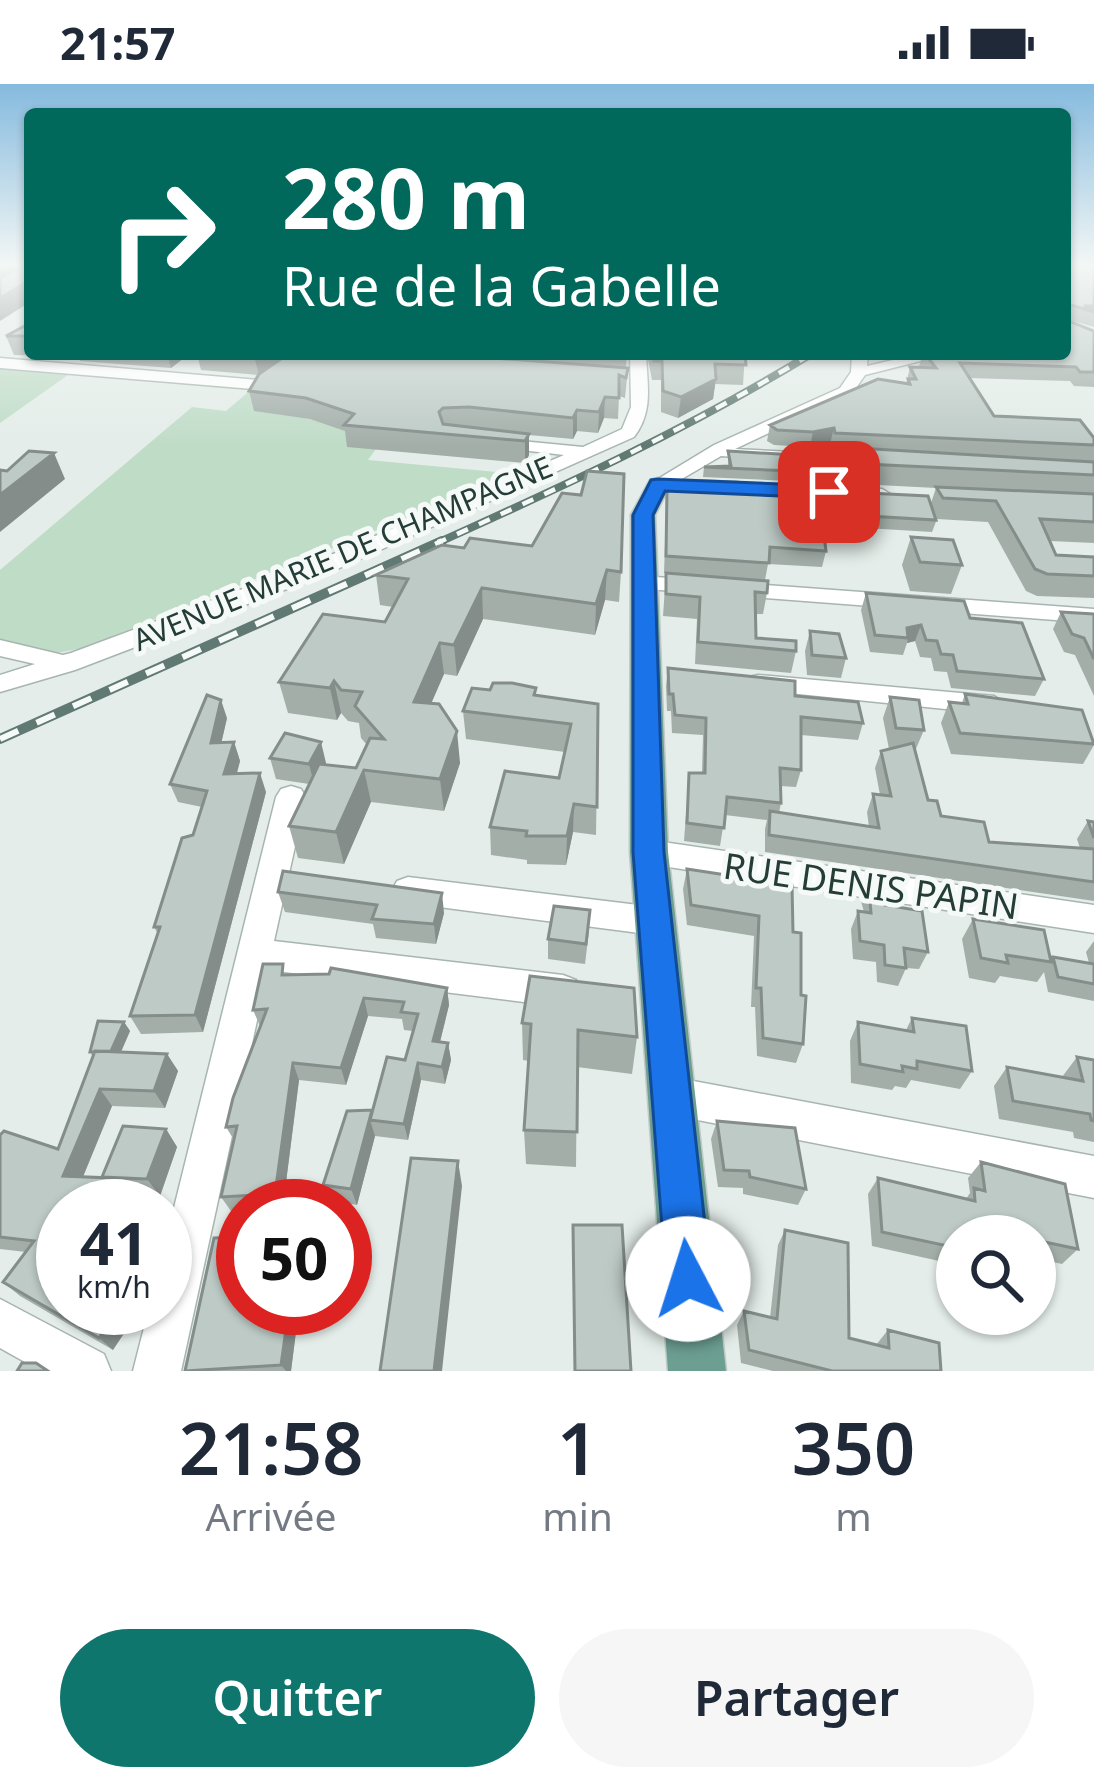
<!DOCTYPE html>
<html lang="fr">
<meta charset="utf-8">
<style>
:root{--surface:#fff;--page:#f6f6f7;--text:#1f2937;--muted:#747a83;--accent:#0f766e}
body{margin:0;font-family:"Noto Sans",sans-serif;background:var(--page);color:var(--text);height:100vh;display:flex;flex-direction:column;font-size:45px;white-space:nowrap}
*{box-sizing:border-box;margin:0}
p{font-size:39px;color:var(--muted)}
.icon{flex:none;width:66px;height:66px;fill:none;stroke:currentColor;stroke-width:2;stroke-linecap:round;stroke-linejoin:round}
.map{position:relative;height:1287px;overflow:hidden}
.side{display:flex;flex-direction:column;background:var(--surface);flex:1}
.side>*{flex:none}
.hud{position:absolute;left:24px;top:24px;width:1047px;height:252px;border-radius:12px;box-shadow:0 3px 9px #0004;background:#00695c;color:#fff;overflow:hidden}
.controls{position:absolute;left:936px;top:1131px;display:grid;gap:24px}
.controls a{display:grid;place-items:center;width:120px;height:120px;border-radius:50%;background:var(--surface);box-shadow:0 3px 9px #0004;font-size:60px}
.speed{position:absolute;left:36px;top:1095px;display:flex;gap:24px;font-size:60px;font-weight:700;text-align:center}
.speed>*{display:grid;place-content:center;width:156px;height:156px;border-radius:50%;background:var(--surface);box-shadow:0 3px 9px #0004;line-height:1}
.speed small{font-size:30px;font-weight:400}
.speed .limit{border:18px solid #d22;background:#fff;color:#111}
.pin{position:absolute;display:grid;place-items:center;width:102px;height:102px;color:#fff;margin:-51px;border-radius:24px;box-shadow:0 6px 18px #0006}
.me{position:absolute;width:132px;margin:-66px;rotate:355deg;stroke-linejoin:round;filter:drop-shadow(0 0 9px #0008)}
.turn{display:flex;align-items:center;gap:42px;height:252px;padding:0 60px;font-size:54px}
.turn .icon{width:156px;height:156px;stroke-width:2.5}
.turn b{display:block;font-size:84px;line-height:102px}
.eta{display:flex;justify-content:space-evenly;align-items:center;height:204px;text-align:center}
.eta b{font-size:72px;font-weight:600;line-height:84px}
.primary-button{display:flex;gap:24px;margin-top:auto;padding:24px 60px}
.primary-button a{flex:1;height:138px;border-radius:72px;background:var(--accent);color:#fff;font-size:48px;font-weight:600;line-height:138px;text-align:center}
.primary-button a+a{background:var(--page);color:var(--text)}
.status{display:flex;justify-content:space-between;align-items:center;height:84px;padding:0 60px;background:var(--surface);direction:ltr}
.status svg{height:33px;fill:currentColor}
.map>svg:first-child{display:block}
.green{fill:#bfdcc7}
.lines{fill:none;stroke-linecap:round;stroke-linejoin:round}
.minor-casing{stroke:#a7b5b0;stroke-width:3}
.major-casing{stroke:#c2c9c7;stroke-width:3}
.minor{fill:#fff;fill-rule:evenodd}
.major{fill:#6c9f92;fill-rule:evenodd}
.rail-far1-casing{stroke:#607972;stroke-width:8}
.rail-casing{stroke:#607972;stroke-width:10}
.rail-far1{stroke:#f5f9f7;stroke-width:4.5;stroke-dasharray:12;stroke-linecap:butt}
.rail{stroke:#f5f9f7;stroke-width:6;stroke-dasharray:20;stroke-linecap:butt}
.wall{fill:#a3aea9}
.shaded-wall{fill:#848d8a}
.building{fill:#bdcac5;stroke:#848d8a;stroke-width:3}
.route{fill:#1a73e8;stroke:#114b97;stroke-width:3}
.labels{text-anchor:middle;stroke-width:10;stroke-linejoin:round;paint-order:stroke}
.far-street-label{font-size:30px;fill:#253d37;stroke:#f5f9f7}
.street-label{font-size:36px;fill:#253d37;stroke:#f5f9f7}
</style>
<div class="status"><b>21:57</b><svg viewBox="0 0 49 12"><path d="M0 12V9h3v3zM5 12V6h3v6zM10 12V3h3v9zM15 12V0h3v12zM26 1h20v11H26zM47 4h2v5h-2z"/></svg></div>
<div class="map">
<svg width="1094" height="1287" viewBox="0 0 1094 1287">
<rect width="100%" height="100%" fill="#e4ede9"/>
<path class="green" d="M0 284 68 291 0 339Z
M253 304 415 311 368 376 517 390 83 564 46 571 0 560V486L192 323 226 327Z"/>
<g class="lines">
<g class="minor-casing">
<path id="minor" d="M294 270H311L264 306 0 284V274L260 296Z
M630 270H646C647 300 654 327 634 353L326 490 75 586 0 608V591L35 580 0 572V556L63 571 71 569 310 480 564 371 496 363 487 358 490 354 583 363 622 345 631 323Z
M852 270H868L867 282 919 270H948L865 291 852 310 735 365 870 372 877 374V382L721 372 680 396 738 398 748 404 745 408 658 407 648 401 714 361 840 304 851 288Z
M782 400 882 405 892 411 882 417 775 410V402Z
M642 492 1094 525V539L634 504V494Z
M758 591 994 612 1007 621 994 630 749 605 745 599 749 593Z
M291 702 301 705 306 713 274 857 563 891 576 896 581 907 576 918 563 923 268 886 181 1287H133L149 1224H165V1160L276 713 281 705Z
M649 756 1094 821V849L649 780 638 777 634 768 638 759Z
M408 793 655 823 667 827 672 837 667 847 655 851 408 819 397 815 392 806 397 797Z
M672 993 1094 1072V1114L672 1031 658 1025 653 1012 658 999Z
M0 1215 104 1270 111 1287H41L0 1264Z"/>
</g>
<g class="major-casing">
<path id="major" d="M658 394 670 401 655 431 668 768 726 1287H668L630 768 631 431 650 396Z"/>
</g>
<use href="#minor" class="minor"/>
<use href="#major" class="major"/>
<g class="rail-far1-casing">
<path id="rail-far1" d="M435 460C564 402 690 344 811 270"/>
</g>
<g class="rail-casing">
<path id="rail" d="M0 655 442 457"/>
</g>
<use href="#rail-far1" class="rail-far1"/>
<use href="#rail" class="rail"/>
</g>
<path class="wall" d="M1065 181H1094V243L1066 235V236L1094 247V303L1074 302 1070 297 969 294 994 332 1094 354V459L1050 457 1056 471 1094 473V514L1037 512 1026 507 988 438 937 435 932 448 849 443 844 420 847 408 931 419 936 404 839 399 836 383 840 365 832 364 830 360 810 363 774 361 767 357 770 341 906 300 910 283 921 284 919 282 923 270H1065Z
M30 239V270H189L171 284 80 277 79 272 14 271 6 252Z
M197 270H627L626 284H628L625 314 619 312 618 335 604 334 598 349 577 347 573 355 529 351V371L525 379 347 363 345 347 310 335 254 327 249 307 258 291 201 286Z
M647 270H745L743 301 715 300 713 315 678 334 661 328V296H652Z
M728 367 813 388 812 398 703 393 704 383 728 382Z
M706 398 826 467 822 483 768 480 765 496 664 489 667 404 705 405Z
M911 453 962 481 951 510 910 507 902 481Z
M442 461 621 488 619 518 605 516 595 551 483 535 457 592 444 590 431 620 460 679 444 727 371 718 344 780 298 774 289 742 309 700 276 695 270 674 326 679 325 681 356 684 367 661 361 654 359 639 348 637 341 629 337 636 288 629 279 598 385 538 393 523 380 521 376 491Z
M666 489 767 509 763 530H756V554L796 567 791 589 695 580 697 535 663 532Z
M866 509 970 534 1044 595 1035 612 951 604 947 588 934 587 931 574 920 573 915 557 907 559 903 571 870 568 861 526Z
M1061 528 1094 530V612L1075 571 1064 568 1053 545Z
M810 547 846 574 841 594 807 591 805 567Z
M668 584 795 612 863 639 858 656 801 651V686L796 703 780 702 781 719 779 729 869 743 867 728 873 710 880 711 875 684 881 667 889 665 883 634 890 613 924 646 915 667 928 716 941 732 989 758 1080 764 1077 755 1088 737 1094 738V817L765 768V745L767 736 725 731 720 762 684 757 689 689H702L703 651 672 649 671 627H667L666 602Z
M965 610 1094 658V661L1083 680 951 670 941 639 949 618 962 619Z
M536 611 598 620 596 751 573 748 566 781 527 780V776L491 771 490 743 559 694 565 668 466 655 463 627Z
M227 634 221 659 234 658 240 677 237 690 266 708 203 948 141 950 130 932 158 850 154 843 193 751 202 723 178 718 170 700Z
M687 785 793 848 801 911 803 960 796 979 757 972 755 923H751L754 852 687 841 683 805Z
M868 800 928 868 919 885 906 884 898 902 877 898 876 878 853 875 851 845 858 827 864 828 861 817Z
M278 808 444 829 436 860 376 854 373 840 285 828Z
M973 835 1051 877 1053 873 1089 879 1086 868 1094 857V917L1048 908 1044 888 1037 898 1000 892 995 899 969 894 962 855Z
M589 847 585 880 548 875V855Z
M287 891 447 904 449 921 440 958 448 959 451 976 445 1000 421 996 408 1056 375 1052 357 1121 330 1116 323 1101 405 976 413 947 404 946 402 935 368 932 346 1001 299 996 283 1122H243V1127H231L221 1113 234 1056 226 1043 260 942 253 926Z
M912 934 972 987 960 1005 911 996 906 1004 895 1002 892 1006 851 999 850 957 858 938 906 946Z
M124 938 130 947 121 968 167 970 178 987 165 1024 112 1022 83 1093 104 1094 166 1045 177 1063 160 1112 124 1110 119 1122H63L113 1266 20 1212 3 1198 26 1168 0 1165V1051L58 1065 93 973 90 968Z
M522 939 637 953 632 990 577 983 576 1083 526 1080 524 1046 529 977 523 976Z
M1077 973 1094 976V1058L1074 1054 1073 1048 999 1035 994 1002 1007 983 1062 993Z
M717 1037 806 1105 798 1121 743 1110V1104L718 1103 711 1055Z
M981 1078 1078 1165 1062 1180 1035 1174V1152H957V1181L872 1162 868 1110 878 1094 966 1115 970 1109 968 1094Z
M573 1141 631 1287H574Z
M785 1146 849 1254 876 1261 888 1246 941 1287H773L741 1279 737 1241 744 1227 770 1234 778 1161Z
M243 1224H305H299L291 1287H185Z"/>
<path class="shaded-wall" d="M0 181H30L0 198Z
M30 196V218L0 237V214Z
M167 270H189L171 284Z
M257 270H287L259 291 254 272Z
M716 295 713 315 678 334 681 313Z
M605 313 604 334 598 349 599 328Z
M577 326V347L573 355V334Z
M834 344 830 360 810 363 813 348Z
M529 350V371L525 379V357Z
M54 369 65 395 0 448V411Z
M607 486 605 516 595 551 596 520Z
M482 504 483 535 457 592 454 561Z
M921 541 915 557 907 559 908 554 907 544Z
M440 559 444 590 418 649 414 618Z
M334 597 341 629 337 636 330 604Z
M221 616 227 634 217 678 211 659Z
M457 647 460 679 444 727 440 695Z
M234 658 240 677 231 708 224 690Z
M321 658 326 679 314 700 309 680Z
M364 686 371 718 344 780 336 748Z
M260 689 266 708 203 948 195 931Z
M574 720 573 748 566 781 567 752Z
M442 809 444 829 436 860 434 840Z
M447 904 449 921 436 974 433 957Z
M364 914 368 932 346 1001 341 984Z
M124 938 130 947 116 979 110 969Z
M448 959 451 976 445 1000 442 983Z
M167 970 178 987 165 1024 154 1007Z
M293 979 299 996 283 1122H281L275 1110Z
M418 979 421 996 408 1056 404 1040Z
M100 1005 112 1022 77 1107 63 1092Z
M370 1036 375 1052 357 1121 351 1105Z
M166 1045 177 1063 160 1112 147 1095Z
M458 1077 462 1102 442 1287H434Z
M111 1094 124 1110 119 1122H99Z
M119 1224H141L113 1266 99 1254Z
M289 1224H299L291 1287H286L281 1281Z"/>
<path class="building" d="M26 181H30V196L0 214V194Z
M1065 181H1094V222H1084L1094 225V228L1071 221 1065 226 1066 236 1094 247V288H1080L1076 283 960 279 994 332 1080 336 1094 354V361L835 349 834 344 813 348 777 346 770 341 878 295 910 300 908 295H916L910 283 936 284 925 270H1065Z
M30 239V252H6Z
M288 270H476L480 273 628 284 626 294 619 291V314L605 313 599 328 577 326 573 334 469 323 443 324 439 328 443 340 529 350 525 357 344 341 354 330 306 314 249 307 259 290Z
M652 270H745L746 281 715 280 716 295 681 313 663 307 662 277H654Z
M840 363 1094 378V391L844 379Z
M29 367 54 369 0 411V386L7 387Z
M728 367 811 372 813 388 704 383 731 382Z
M587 387 624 390 621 488 607 486 596 520 482 504 454 561 440 559 414 618 439 620 457 647 440 695 364 686 336 748 289 742 319 680 356 684 370 654 384 655 355 622 362 608 341 606 334 597 330 604 279 598 323 530 385 538 408 495 376 491 442 461 464 464 470 454 532 462 562 409 581 411Z
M706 398 818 403 826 467 770 463 769 479 666 472 667 404 707 406Z
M936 403 1094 410V438L1040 435 1056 471 1094 473V492L1047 490 1035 485 996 417 943 414Z
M847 408 928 412 936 436 852 431Z
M911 453 953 456 962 481 920 478Z
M666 489 768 497 767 509 755 508 756 554 796 557V567L698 558 700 513 666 510Z
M866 509 964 517 970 534 1022 539 1044 595 957 587 953 571 941 570 937 557 926 556 921 541 907 544 908 554 875 551Z
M1061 528 1094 530V575L1084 554 1072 550Z
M810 547 839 550 846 574 812 571Z
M668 584 795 597V612L858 618 863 639 801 633V686L780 684 781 719 727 713 724 744 687 739 689 689H705L706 634 675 631 673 610H669Z
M493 599H512L536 604 534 611 598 620 597 723 574 720 567 752H526L527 747 490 743 505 687 559 694 571 640 463 627 472 604 490 606Z
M965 610 1082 626 1094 660 960 649 949 618 968 620Z
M207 611 221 616 211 659 234 658 224 690 260 689 195 931 130 932 160 843H154L182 754 193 751 207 707 170 700Z
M890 613 919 616 924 646 896 644Z
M285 649 321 658 309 680 270 674Z
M913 659 928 716 937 717 941 732 984 738 989 758 1094 765V798L769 751 770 727 879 744 873 710 891 712 881 667Z
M1088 737 1094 738V754Z
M687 785 792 801 793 848 801 849V911L806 912 803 960 763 954 761 904H756L759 832 691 821Z
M283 787 442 809 434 840 372 835 377 821 278 808Z
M868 800 883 802 885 821 922 827 928 868 904 864 906 884 885 881 884 861 860 857 858 827 871 829 870 818 874 819Z
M554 822 590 826 586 860 548 855Z
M973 835 1044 846 1051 878 1006 871 1008 879 981 874Z
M1053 873 1094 880V900L1058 893Z
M263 880H283L282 891 329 890 331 884 447 904 433 957 448 959 442 983 418 979 404 1040 370 1036 387 973 405 976 418 930 401 928 404 918 364 914 341 984 293 979 275 1110 221 1113 237 1042 226 1043 233 1014 267 925 253 926Z
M530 892 634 904 637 953 578 946 577 1048 524 1046 531 940 522 939Z
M912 934 966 942 972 987 917 977V985L902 982 903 988 860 980 858 938 914 948Z
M98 937 124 938 111 967 90 968Z
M95 967 167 970 154 1007 100 1005 63 1092 111 1094 99 1122H63V1224H119L99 1254 3 1198 34 1157 0 1153V1051L4 1047 58 1065Z
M1077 973 1094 976V1037L1091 1036 1090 1030 1013 1017 1007 983 1083 997Z
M372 1026 351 1105 323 1101 347 1027Z
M717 1037 795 1044 806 1105 750 1093 749 1087 724 1086Z
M123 1042 166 1045 147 1095 102 1093Z
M411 1074 458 1077 434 1287H380Z
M981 1078 1065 1100 1078 1165 1035 1156V1152H1018L972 1142 973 1152H957V1164L882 1148 878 1094 975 1117 974 1104 985 1107Z
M573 1141H622L631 1287H575Z
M785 1146 848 1159 849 1254 889 1264 888 1246 939 1259 941 1287H832L749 1266 744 1227 777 1235Z
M243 1153V1224H289L281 1281 185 1287 214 1154Z
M22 1279H36L48 1287H17Z"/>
<linearGradient id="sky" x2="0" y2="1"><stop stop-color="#85bade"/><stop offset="0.5" stop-color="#f3f7f5"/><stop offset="1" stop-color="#f3f7f5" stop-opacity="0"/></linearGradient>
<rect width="1094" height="362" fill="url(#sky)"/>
<path class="route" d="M658 395 829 402 839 408 829 414 665 407 653 431 664 768 711 1195 704 1211 688 1218 673 1211 666 1195 633 768V431L651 396Z"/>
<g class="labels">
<g class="far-street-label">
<text transform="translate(343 470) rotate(-23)" y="10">AVENUE MARIE DE CHAMPAGNE</text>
</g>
<g class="street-label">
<text transform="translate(871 802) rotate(8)" y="13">RUE DENIS PAPIN</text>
</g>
</g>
</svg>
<div class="controls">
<a><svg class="icon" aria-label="search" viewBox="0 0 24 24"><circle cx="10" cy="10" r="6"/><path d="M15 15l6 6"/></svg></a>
</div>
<div class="speed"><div>41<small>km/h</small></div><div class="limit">50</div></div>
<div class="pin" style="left:829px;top:408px;background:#d93025"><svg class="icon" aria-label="arrive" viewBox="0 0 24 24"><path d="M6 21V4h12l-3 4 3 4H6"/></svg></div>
<svg class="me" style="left:688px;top:1195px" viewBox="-20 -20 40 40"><circle r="19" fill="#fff"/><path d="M0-13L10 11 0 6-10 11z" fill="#1a73e8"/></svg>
<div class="hud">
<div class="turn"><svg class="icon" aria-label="right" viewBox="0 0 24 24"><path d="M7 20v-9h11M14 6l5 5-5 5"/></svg><div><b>280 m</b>Rue de la Gabelle</div></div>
</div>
</div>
<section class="side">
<div class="eta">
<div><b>21:58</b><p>Arrivée</p></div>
<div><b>1</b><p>min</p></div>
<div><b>350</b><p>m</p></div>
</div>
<div class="primary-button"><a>Quitter</a><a>Partager</a></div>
</section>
